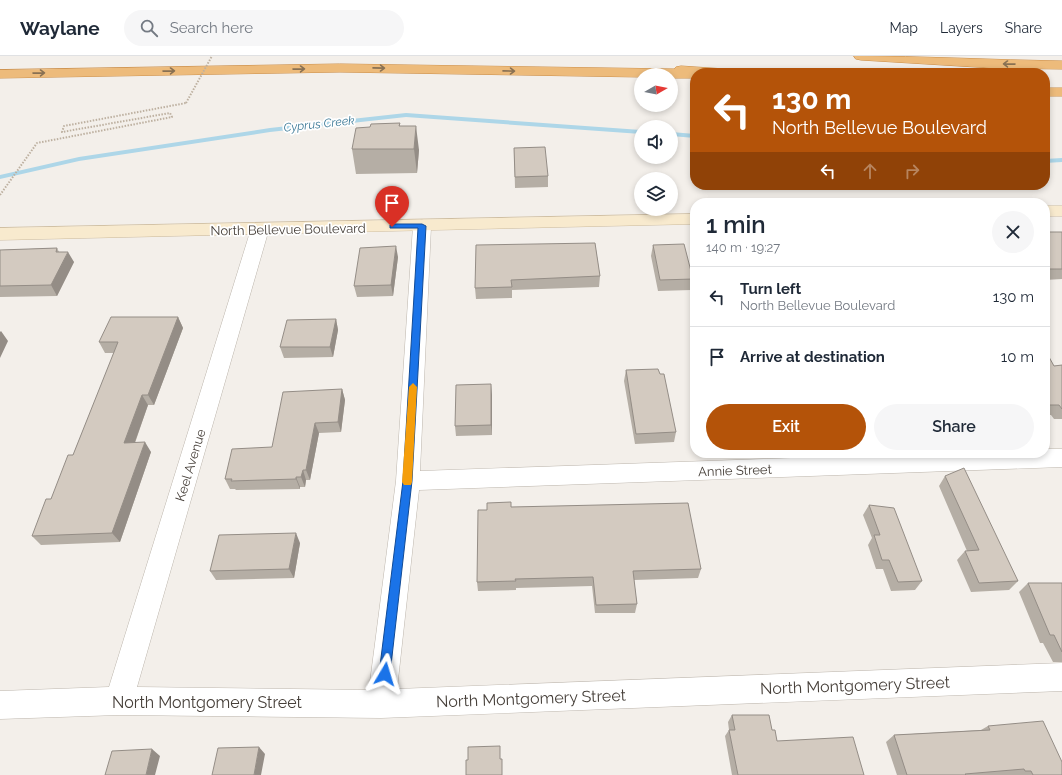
<!DOCTYPE html>
<meta charset="utf-8">
<style>
:root{--surface:#fff;--page:#f6f6f7;--text:#1f2937;--muted:#747a83;--line:#e0e1e3;--accent:#b45309}
body{margin:0;font-family:Raleway,sans-serif;background:var(--page);color:var(--text);height:100vh;display:flex;flex-direction:column;font-size:15px;white-space:nowrap}
*{box-sizing:border-box;margin:0}
p{font-size:13px;color:var(--muted)}
.icon{flex:none;width:22px;height:22px;fill:none;stroke:currentColor;stroke-width:2;stroke-linecap:round;stroke-linejoin:round}
.map{position:relative;flex:1;overflow:hidden}
.sheet{position:absolute;left:690px;top:142px;width:360px;height:260px;display:flex;flex-direction:column;background:var(--surface);border-radius:16px;box-shadow:0 2px 6px #0003}
.sheet>*{flex:none}
.banner{position:absolute;left:690px;top:12px;width:360px;height:122px;border-radius:16px;box-shadow:0 2px 6px #0003;background:#b45309;color:#fff;overflow:hidden}
.needle{width:26px;rotate:81deg}
.tools{position:absolute;left:634px;top:12px;display:grid;gap:8px}
.tools a{display:grid;place-items:center;width:44px;height:44px;border-radius:50%;background:var(--surface);box-shadow:0 2px 6px #0003;font-size:20px}
.pin{position:absolute;display:grid;place-items:center;width:34px;height:34px;color:#fff;margin:-41px -17px;border-radius:50% 50% 50% 0;rotate:-45deg;box-shadow:0 0 4px #0007}
.pin .icon{rotate:45deg}
.me{position:absolute;width:44px;margin:-22px;rotate:7deg;stroke-linejoin:round;filter:drop-shadow(0 0 3px #0008)}
.turn{display:flex;align-items:center;gap:14px;height:84px;padding:0 16px;font-size:18px}
.turn .icon{width:52px;height:52px;stroke-width:2.5}
.turn b{display:block;font-size:28px;line-height:34px}
.lanes{display:flex;align-items:center;height:38px;padding:0 16px;background:#0003;justify-content:center;gap:20px;direction:ltr}
.lanes .off{opacity:.35}
.round{display:grid;place-items:center;flex:none;width:42px;height:42px;border-radius:21px;background:var(--page)}
.head{display:flex;align-items:center;justify-content:space-between;height:68px;padding:0 16px}
h1{font-size:24px;font-weight:600;line-height:30px}
.button{display:flex;gap:8px;margin-top:auto;padding:8px 16px}
.button a{flex:1;height:46px;border-radius:24px;background:var(--accent);color:#fff;font-size:16px;font-weight:600;line-height:46px;text-align:center}
.button a+a{background:var(--page);color:var(--text)}
ul{padding:0;list-style:none}
li{display:flex;align-items:center;gap:12px;height:60px;padding:0 16px;border-top:1px solid var(--line)}
li div{flex:1}
li b{display:block;font-size:15px}
li em{font-style:normal}
header{display:flex;align-items:center;gap:24px;box-sizing:border-box;height:56px;padding:0 20px;background:var(--surface);border-bottom:1px solid var(--line)}
header strong{font-size:19px}
nav{display:flex;gap:22px;margin-inline-start:auto;font-size:14px}
.search{width:280px;height:36px;background:var(--page);display:flex;align-items:center;gap:10px;box-sizing:border-box;padding:0 14px;border-radius:22px;color:var(--muted);font-size:15px}
.map>svg:first-child{display:block}
.lines{fill:none;stroke-linecap:round;stroke-linejoin:round}
.stream{fill:#add6e8;fill-rule:evenodd}
.street-casing{stroke:#bdb6ad;stroke-width:1}
.secondary-casing{stroke:#cdbc9f;stroke-width:1}
.highway-casing{stroke:#cb8f4b;stroke-width:1}
.path{stroke:#bdb0a0;stroke-width:2;stroke-dasharray:1.5 1.5;stroke-linecap:butt}
.street{fill:#fff;fill-rule:evenodd}
.secondary{fill:#f8eace;fill-rule:evenodd}
.highway{fill:#edbb7b;fill-rule:evenodd}
.path-bridge{stroke:#bdb0a0;stroke-width:2;stroke-dasharray:1.5 1.5;stroke-linecap:butt}
.wall{fill:#b5aea5}
.shaded-wall{fill:#948d86}
.building{fill:#d3cac0;stroke:#948d86}
.oneway{stroke:#897153}
.route{fill:#1a73e8;stroke:#114b97}
.slow{fill:#f59e0b}
.labels{text-anchor:middle;stroke-width:3.5;stroke-linejoin:round;paint-order:stroke}
.far-water-label{font-size:12px;font-style:italic;fill:#3a7896;stroke:#fff}
.street-label{font-size:13px;fill:#463f39;stroke:#fff}
.near-street-label{font-size:16px;fill:#463f39;stroke:#fff}
</style>
<header>
<strong>Waylane</strong>
<div class="search"><svg class="icon" aria-label="search" viewBox="0 0 24 24"><circle cx="10" cy="10" r="6"/><path d="M15 15l6 6"/></svg>Search here</div>
<nav><a>Map</a><a>Layers</a><a>Share</a></nav>
</header>
<div class="map">
<svg width="1062" height="719" viewBox="0 0 1062 719">
<rect width="100%" height="100%" fill="#f3efea"/>
<g class="lines">
<path class="stream" d="M406 57 641 74V78L406 61 270 76 79 105 0 123V119L79 101 270 72Z
M671 76 695 78V82L671 80Z
M1062 102V106L1045 107V103Z"/>
<g class="street-casing">
<path id="street" d="M422 164 428 166 431 170 420 415 938 397H1045V393H1062V411L419 434 397 633 1062 607V635L381 662 119 659 0 663V635L109 631 251 173 254 169 260 167 266 169 269 173 137 631 369 634 396 425 413 170 416 166Z"/>
</g>
<g class="secondary-casing">
<path id="secondary" d="M1045 150H1062V160H1045Z
M695 158V168L0 184V172Z"/>
</g>
<g class="highway-casing">
<path id="highway" d="M854 0C923 0 993 4 1062 5V13L992 12 861 4 856 3Z
M340 8 674 13 676 11 681 10 725 13 730 14 732 17H695V22H671V19H641V21L340 16 0 22V14Z
M1045 32H1062V40H1045Z"/>
</g>
<path class="path" d="M0 139 37 87 172 61 170 57 62 76 64 70 186 47"/>
<use href="#street" class="street"/>
<use href="#secondary" class="secondary"/>
<use href="#highway" class="highway"/>
<path class="path-bridge" d="M186 47 212 0"/>
</g>
<path class="wall" d="M400 67V70L419 94 417 117 356 118 352 93 370 71Z
M514 92 548 120V131L515 132Z
M1045 176H1062V223L1045 224Z
M595 187 600 220 599 231 512 234V242L476 243 475 232Z
M653 189 693 223 691 234 658 235 651 200Z
M57 192 59 196 74 206 57 240 0 241V194Z
M398 201 393 240 357 241 354 230Z
M178 261 183 272 154 349H148L135 387 151 396 120 486 41 489 32 480 51 443 73 399 114 297H105L99 286Z
M336 263 338 274 333 301 284 302 280 291Z
M1045 301 1054 310 1062 309V363H1054L1051 359H1045Z
M626 314 676 376 674 386 635 388 624 325Z
M491 328 492 379 456 380 455 370Z
M342 333 345 344 341 376 319 377 310 424H306L305 431H300V433L236 434 235 433H230L225 423 272 391Z
M945 420 1018 525 1009 534 971 536 957 504 965 495H967L939 430Z
M869 449 922 525 915 534 891 535 883 513H876L868 489 872 482 863 459Z
M511 451 701 513 698 522 634 524 637 548 635 557H595L592 530 516 532V534L478 535 477 526Z
M300 487 294 522 216 524 210 515Z
M1028 527H1062V606H1053L1043 587H1040L1019 536Z
M732 659 772 674 777 685 864 719H732L725 680 729 674 728 666Z
M988 670 1062 719H897L886 686 894 679 981 674Z"/>
<path class="shaded-wall" d="M416 70 419 94 417 117 414 93Z
M396 190 398 201 393 240 391 229Z
M68 196 74 206 57 240 51 229Z
M178 261 183 272 154 349 148 339Z
M336 263 338 274 333 301 330 291Z
M1 275 8 285 0 302V276Z
M491 328 492 339V379L491 369Z
M342 333 345 344 341 376 338 366Z
M142 339 148 349 131 397 124 387Z
M315 367 319 377 310 424 306 414Z
M145 386 151 396 120 486 112 477Z
M303 414 306 424 305 431 301 421Z
M296 421 300 431V433L296 423Z
M296 477 300 487 294 522 289 513Z
M259 691 265 698 261 719H254Z
M152 693 160 700 155 719H146Z"/>
<path class="building" d="M400 67 399 70H416L414 93H352L356 72 370 71 371 68Z
M545 91 548 120 515 121 514 92Z
M1045 176H1062V213H1045Z
M595 187 600 220 511 224 512 231 475 232 476 189Z
M684 188 693 223 660 224 653 189Z
M396 190 391 229 354 230 360 192Z
M57 192 56 196H68L51 229 0 230V194Z
M111 261H178L148 339H142L124 387 145 386 112 477 32 480 46 443H51L68 399H73L118 286H99Z
M336 263 330 291H280L287 264Z
M1045 301H1049L1054 310 1062 309V353L1059 349H1045Z
M658 313 660 318H664L676 376 636 378 626 314Z
M491 328V369L455 370 456 329Z
M342 333 338 366 315 367 306 414H303L301 421H296V423L231 425 232 423H225L232 393 272 391 283 336Z
M964 412 1018 525 979 527 965 495 979 494 945 420Z
M511 446V451L688 447 701 513 633 515 637 548 596 549 593 521 515 523 516 525 477 526 478 454H487V447Z
M869 449 894 452 922 525 898 526 889 504H882L874 479H880Z
M296 477 289 513 210 515 219 479Z
M1028 527H1062V596L1054 579H1050Z
M732 659H769L772 674H775L777 685 853 681 864 719H738L729 674H735Z
M1043 665 1062 706V719H1033L1031 715H1025L1024 713 965 718 966 719H907L894 679 990 674 988 670Z
M500 690V703H502V719H466V704H468V691Z
M259 691 254 719H212L218 692Z
M152 693 146 719H105L112 695Z"/>
<defs><path id="oneway-shaft" d="M-6 0H5M1.5-3L5.5 0L1.5 3" fill="none" stroke-width="1.6" stroke-linecap="round" stroke-linejoin="round"/></defs>
<g class="oneway">
<use href="#oneway-shaft" transform="translate(1009 8) rotate(-179)"/>
<use href="#oneway-shaft" transform="translate(379 12) rotate(1)"/>
<use href="#oneway-shaft" transform="translate(299 13) rotate(-1)"/>
<use href="#oneway-shaft" transform="translate(169 15) rotate(-1)"/>
<use href="#oneway-shaft" transform="translate(509 15) rotate(1)"/>
<use href="#oneway-shaft" transform="translate(39 17) rotate(-1)"/>
</g>
<path class="route" d="M392 168H422L426 170 412 425 390 618 389 622 385 624 381 622 379 618 403 425 418 172H390V169Z"/>
<path class="slow" d="M413 327 417 331 412 426 411 429H404L402 426 409 331Z"/>
<g class="labels">
<g class="far-water-label">
<text transform="translate(319 68) rotate(-6)" y="4">Cyprus Creek</text>
</g>
<g class="street-label">
<text transform="translate(288 173) rotate(-1)" y="5">North Bellevue Boulevard</text>
<text transform="translate(190 409) rotate(-73)" y="5">Keel Avenue</text>
<text transform="translate(735 414) rotate(-2)" y="5">Annie Street</text>
</g>
<g class="near-street-label">
<text transform="translate(855 629) rotate(-2)" y="6">North Montgomery Street</text>
<text transform="translate(531 642) rotate(-2)" y="6">North Montgomery Street</text>
<text x="207" y="652">North Montgomery Street</text>
</g>
</g>
</svg>
<div class="tools">
<a><svg class="needle" viewBox="-14 -14 28 28"><path d="M0-13l5 13h-10z" fill="#e53935"/><path d="M0 13l5-13h-10z" fill="#747a83"/></svg></a>
<a><svg class="icon" aria-label="sound" viewBox="0 0 24 24"><path d="M4 9h4l5-4v14l-5-4H4zM17 9q2 3 0 6"/></svg></a>
<a><svg class="icon" aria-label="layers" viewBox="0 0 24 24"><path d="M12 4l9 5-9 5-9-5zM3 14l9 5 9-5"/></svg></a>
</div>
<div class="pin" style="left:392px;top:171px;background:#d93025"><svg class="icon" aria-label="arrive" viewBox="0 0 24 24"><path d="M6 21V4h12l-3 4 3 4H6"/></svg></div>
<svg class="me" style="left:385px;top:618px" viewBox="-20 -20 40 40"><path d="M0-17L14 15 0 8-14 15z" fill="#1a73e8" stroke="#fff" stroke-width="4"/></svg>
<div class="banner">
<div class="turn"><svg class="icon" aria-label="left" viewBox="0 0 24 24"><path d="M17 20v-9H6M10 6l-5 5 5 5"/></svg><div><b>130 m</b>North Bellevue Boulevard</div></div>
<div class="lanes"><svg class="icon" aria-label="left" viewBox="0 0 24 24"><path d="M17 20v-9H6M10 6l-5 5 5 5"/></svg><svg class="icon off" aria-label="ahead" viewBox="0 0 24 24"><path d="M12 20V5M6 11l6-6 6 6"/></svg><svg class="icon off" aria-label="right" viewBox="0 0 24 24"><path d="M7 20v-9h11M14 6l5 5-5 5"/></svg></div>
</div>
<section class="sheet">
<div class="head"><div><h1>1 min</h1><p>140 m · 19:27</p></div><a class="round"><svg class="icon" aria-label="close" viewBox="0 0 24 24"><path d="M6 6l12 12M18 6L6 18"/></svg></a></div>
<ul>
<li><svg class="icon" aria-label="left" viewBox="0 0 24 24"><path d="M17 20v-9H6M10 6l-5 5 5 5"/></svg><div><b>Turn left</b><p>North Bellevue Boulevard</p></div><em>130 m</em></li>
<li><svg class="icon" aria-label="arrive" viewBox="0 0 24 24"><path d="M6 21V4h12l-3 4 3 4H6"/></svg><div><b>Arrive at destination</b></div><em>10 m</em></li>
</ul>
<div class="button"><a>Exit</a><a>Share</a></div>
</section>
</div>
